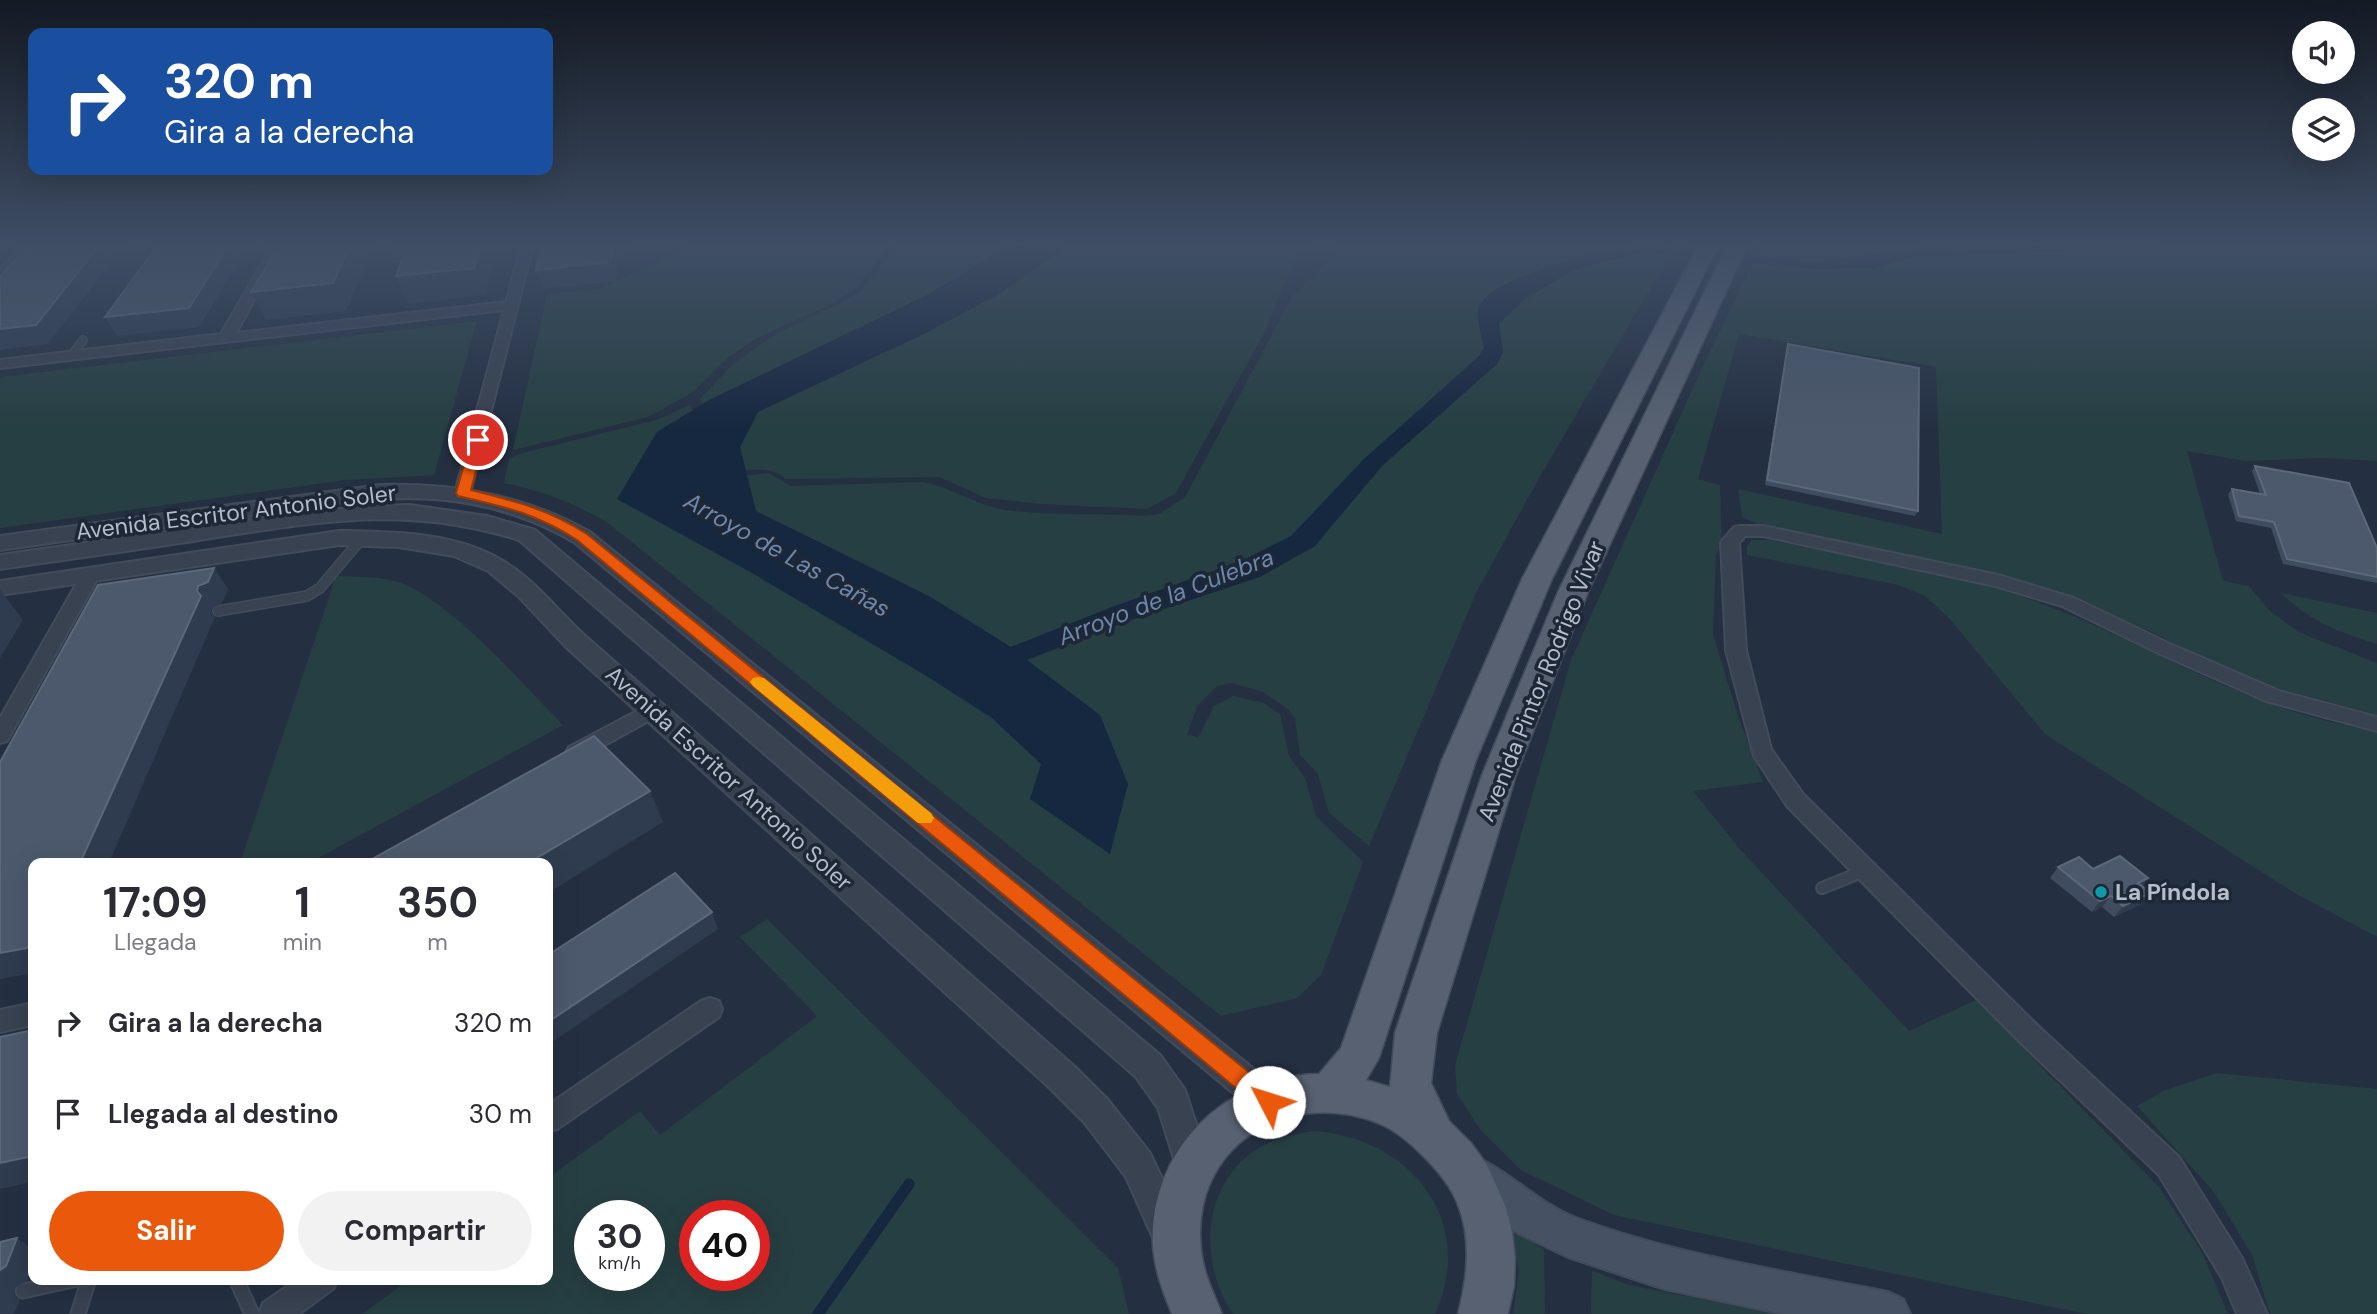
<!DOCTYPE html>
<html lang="es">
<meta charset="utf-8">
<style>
:root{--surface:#fff;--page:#f2f2f3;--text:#2b2b33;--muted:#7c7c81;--accent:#ea580c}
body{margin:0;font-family:"DM Sans",sans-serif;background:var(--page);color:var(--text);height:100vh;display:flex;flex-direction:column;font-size:26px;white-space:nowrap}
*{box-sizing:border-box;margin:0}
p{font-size:23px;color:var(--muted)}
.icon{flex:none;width:38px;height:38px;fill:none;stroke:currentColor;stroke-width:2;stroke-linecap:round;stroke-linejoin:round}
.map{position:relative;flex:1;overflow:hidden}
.details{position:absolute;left:28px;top:858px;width:525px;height:427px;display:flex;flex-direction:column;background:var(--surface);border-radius:14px;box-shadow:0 7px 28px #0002}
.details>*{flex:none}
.guide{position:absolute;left:28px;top:28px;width:525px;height:147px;border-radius:14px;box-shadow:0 7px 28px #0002;background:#1a4fa0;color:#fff;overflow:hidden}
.fabs{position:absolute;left:2292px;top:21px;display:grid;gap:14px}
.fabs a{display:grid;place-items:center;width:63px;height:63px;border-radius:50%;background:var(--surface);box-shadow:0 7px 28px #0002;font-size:35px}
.speed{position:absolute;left:574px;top:1200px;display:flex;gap:14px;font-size:35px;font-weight:700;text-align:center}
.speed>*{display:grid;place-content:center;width:91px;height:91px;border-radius:50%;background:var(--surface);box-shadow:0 7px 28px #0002;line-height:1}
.speed small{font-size:18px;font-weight:400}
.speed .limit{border:10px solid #d22;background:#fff;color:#111}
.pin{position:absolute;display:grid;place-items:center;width:60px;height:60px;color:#fff;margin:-30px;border:4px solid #fff;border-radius:50%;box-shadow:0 2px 7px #0007}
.me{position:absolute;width:77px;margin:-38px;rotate:310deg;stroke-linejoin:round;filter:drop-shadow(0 0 5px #0008)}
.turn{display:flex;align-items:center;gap:24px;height:147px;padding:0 21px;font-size:32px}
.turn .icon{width:91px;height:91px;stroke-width:2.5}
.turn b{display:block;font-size:49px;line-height:60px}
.eta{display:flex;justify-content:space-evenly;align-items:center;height:119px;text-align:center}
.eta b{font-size:42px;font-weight:700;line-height:49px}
.button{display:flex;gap:14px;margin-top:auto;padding:14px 21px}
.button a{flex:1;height:80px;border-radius:42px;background:var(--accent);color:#fff;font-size:28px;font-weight:700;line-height:80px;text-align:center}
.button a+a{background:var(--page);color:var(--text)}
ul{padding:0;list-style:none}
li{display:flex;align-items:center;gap:21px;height:91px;padding:0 21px}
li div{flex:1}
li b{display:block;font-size:26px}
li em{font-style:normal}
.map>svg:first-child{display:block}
.green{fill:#263f42;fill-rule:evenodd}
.water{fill:#162740}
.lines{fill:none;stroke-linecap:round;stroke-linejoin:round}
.stream{stroke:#162740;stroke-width:11}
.service-far3-casing{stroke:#424b5a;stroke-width:10}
.service-far2-casing{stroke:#424b5a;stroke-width:12}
.service-far1-casing{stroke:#424b5a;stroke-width:14}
.service-casing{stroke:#424b5a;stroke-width:17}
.minor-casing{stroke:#424b5a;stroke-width:4}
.tertiary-casing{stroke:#424b5a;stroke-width:4}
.secondary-casing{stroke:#424b5a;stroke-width:4}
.primary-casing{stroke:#424b5a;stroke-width:3}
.service-far3{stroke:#394251;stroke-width:7}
.service-far2{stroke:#394251;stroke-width:9}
.service-far1{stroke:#394251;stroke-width:10}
.service{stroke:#394251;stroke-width:13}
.minor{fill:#394251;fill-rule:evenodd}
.tertiary{fill:#394251;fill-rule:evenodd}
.secondary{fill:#465164;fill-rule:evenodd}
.primary{fill:#576171;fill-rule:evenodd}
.wall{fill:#3f4c60}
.shaded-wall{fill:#2f3c4f}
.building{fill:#4c596c;stroke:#5c687a;stroke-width:2}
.route{fill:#ea580c;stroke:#983908;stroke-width:2}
.slow{fill:#f59e0b}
.culture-dot{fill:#0f9aa8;stroke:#1d2736;stroke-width:2.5}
.labels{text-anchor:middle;stroke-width:7;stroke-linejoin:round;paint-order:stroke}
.street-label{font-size:23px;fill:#b5bdcb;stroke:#1d2736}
.poi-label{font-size:23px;font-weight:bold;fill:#b5bdcb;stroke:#1d2736;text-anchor:start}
.water-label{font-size:24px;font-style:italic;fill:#6d87ac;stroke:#1d2736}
</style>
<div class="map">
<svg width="2377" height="1314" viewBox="0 0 2377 1314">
<rect width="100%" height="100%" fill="#243042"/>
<path class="green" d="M694 246H890L855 289 835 302 755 339 727 358 693 392 648 417 513 450 547 294 599 289Z
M898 246H1310L1298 258 1285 281 1264 333 1176 493 1147 509 1043 504 986 498 939 477 794 479H785C774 465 748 471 731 471L700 399 734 363 779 332 839 304 861 291Z
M1343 246H1675L1538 480 1477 591 1369 846 1329 813 1318 774 1300 755 1295 718 1288 709 1263 692 1231 683 1217 686 1198 705 1187 734 1198 738 1214 706 1233 696 1264 703 1280 714 1289 756 1305 778 1316 816 1363 862 1321 975 1297 998 1221 1016 608 523C574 503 542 491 504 483L509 459 519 454 656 420 690 405 737 476 768 473 791 486 923 482C951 487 976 505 1005 510 1049 516 1096 513 1141 516L1159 514 1185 497 1292 297Z
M1761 246H2377V461L2321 458 2246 461 2187 451 2223 581 2249 586 2268 609 2298 632 2377 663V715L2269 686 2209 662 2156 634 2060 592 2015 578 1762 526 1742 517 1738 489 1942 534 1936 367 1739 334 1698 479 1720 485 1722 545 1716 555 1713 634 1738 716 1763 782 1693 791 1739 848 1909 1031 1976 1000 2159 1187 2203 1254 2228 1314H2086L1614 1215 1521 1170 1480 1129 1457 1094 1455 1065 1571 660 1702 368Z
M477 321 434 475 346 480 0 528V377Z
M1752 540H1769C1856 558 1947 571 2032 600 2105 626 2173 665 2245 694 2286 712 2333 723 2377 732V937L2293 892 2045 734 1948 617 1925 596 1898 585 1747 555V546Z
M336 576C354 577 373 576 390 580 443 590 523 685 563 725L309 863H240Z
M2281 593 2377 613V644C2339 632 2310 622 2281 593Z
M767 919 1118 1268 1129 1314H362L410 1279H548V1178L640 1111 660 1135 817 1016 740 937ZM590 1216H649V1276H590ZM695 1216H754V1276H695Z
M2217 1073 2377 1089V1314H2270L2252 1255 2214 1192 2137 1106 2163 1091Z
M1313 1131C1409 1137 1478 1220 1435 1314H1233C1196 1259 1202 1177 1266 1144 1281 1136 1297 1134 1313 1131Z
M1512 1230 1544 1249 1545 1314H1513L1519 1272Z
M1592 1271 1629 1285 1778 1314H1591Z"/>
<path class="water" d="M1000 246H1062L1057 253 999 294 924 334 758 412 740 447 756 511 929 596 1011 647 1112 607 1241 561 1291 536 1363 460 1479 356 1484 347C1482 335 1474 316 1480 305 1487 291 1510 282 1524 276 1562 261 1605 247 1647 247 1702 246 1757 261 1812 261 1853 261 1892 249 1933 246H2197L1913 257 1874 268 1815 269 1648 252 1609 260 1570 272 1525 299 1499 324 1503 352 1497 364 1382 466 1315 546 1260 577 1125 622 1027 660 1100 715 1128 784 1110 854 1030 799 1041 764 992 718 925 675 752 573 617 499 657 432 709 400 929 294 991 256Z"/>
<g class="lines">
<path class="stream" d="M818 1314 909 1184"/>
<g class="service-far3-casing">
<path id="service-far3" d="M397 258 402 246
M72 355 83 340"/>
</g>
<g class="service-far2-casing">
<path id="service-far2" d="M218 611 307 596 320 588 362 538"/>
</g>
<g class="service-far1-casing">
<path id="service-far1" d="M1822 888 1867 870"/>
</g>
<g class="service-casing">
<path id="service" d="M236 1279 252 1314
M23 1291 77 1279
M78 1314 89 1279"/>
</g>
<g class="minor-casing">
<path id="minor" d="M21 246H34L5 280 0 281V269Z
M272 246H284L236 333 506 302 521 246H533L469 497 463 498 455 493 504 310 0 368V360L221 334Z
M1740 526H1763L1998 575 2074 598 2170 644 2279 691 2377 717V731L2266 701 2156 652 2062 606 1995 586 1763 536H1745L1739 543 1746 650 1771 749 1803 794 2037 1025 2179 1157 2242 1258 2267 1314H2237L2222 1278 2159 1175 2019 1041 1787 806 1754 756 1726 650 1721 542 1734 527Z
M91 568 100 574 7 741 0 743V718L82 574Z
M654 702 661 704 664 709 661 714 583 757 576 760 569 757 566 752 569 747Z
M710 998 719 1001 722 1009 719 1017 557 1129 548 1132V1105L701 1001Z
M33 1003V1025L0 1032V1010Z
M298 1279H338L333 1289 299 1314H259L263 1303Z"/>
</g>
<g class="tertiary-casing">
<path id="tertiary" d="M380 485C455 483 524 495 590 532L1281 1091 1286 1102 1281 1113 1269 1118 1257 1113 574 542C458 475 357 500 232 518 155 528 77 539 0 550V536Z
M410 505 487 516 535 530 1160 1055 1185 1090 1210 1166 1204 1178 1192 1183 1180 1178 1158 1108 1136 1077 519 540C406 504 318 522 205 539 137 550 68 559 0 569V555L296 513 372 506Z
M339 531C393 532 456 532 503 561 534 579 557 610 583 634L1075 1067 1108 1100 1150 1153 1188 1234 1183 1247 1170 1252 1157 1247 1126 1177 1084 1122 1051 1089 565 646 519 597 488 571 454 556 399 547 339 545 0 595V581Z"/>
</g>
<g class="secondary-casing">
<path id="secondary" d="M1471 1155C1509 1170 1537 1203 1576 1218 1676 1255 1783 1271 1888 1292L1903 1299 1910 1314H1784L1665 1289 1568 1257 1518 1233 1457 1188 1451 1174 1457 1160Z"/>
</g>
<g class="primary-casing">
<path id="primary" d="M1698 246H1718L1552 579 1476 760 1379 1058 1366 1080 1390 1087 1395 1033 1482 775 1558 592 1727 246H1747L1588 592 1516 775 1437 1033 1431 1083 1449 1121 1471 1143 1487 1165 1505 1205 1512 1231 1515 1258 1514 1286 1508 1314H1458C1467 1278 1472 1241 1458 1205 1452 1188 1440 1174 1428 1161 1415 1147 1396 1130 1378 1123 1286 1087 1190 1147 1201 1249 1203 1272 1213 1292 1222 1314H1172C1163 1292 1155 1271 1153 1247 1148 1151 1225 1075 1319 1074L1341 1048 1442 760 1522 579Z"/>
</g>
<use href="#service-far3" class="service-far3"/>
<use href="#service-far2" class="service-far2"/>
<use href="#service-far1" class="service-far1"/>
<use href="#service" class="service"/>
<use href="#minor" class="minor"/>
<use href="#tertiary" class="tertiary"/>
<use href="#secondary" class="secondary"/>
<use href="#primary" class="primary"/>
</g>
<path class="wall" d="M1788 344 1918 511 1915 516 1765 485 1787 349Z
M2255 466 2377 548V583L2283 564 2271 528 2236 521 2228 494 2232 489 2260 494 2252 471Z
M2058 867 2093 869 2148 878 2142 887 2150 893 2141 904 2114 917 2102 907 2092 912 2050 878Z"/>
<path class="shaded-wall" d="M99 246H124L48 344 0 350V329Z
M228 246H249L199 327 117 336 105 317Z
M350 246H373L346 311 266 320 251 292Z
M481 246H498L485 295 408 304 396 276Z
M613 246H626L624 260 619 261 616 281 543 289 536 270Z
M214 568 228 589 222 603 212 608 211 611 215 617 109 863H80L197 591 198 586Z
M0 590 23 620 0 658Z
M650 791 663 822 548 893V863H528Z
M2148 878 2140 890 2138 883Z
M2150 893 2141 904 2114 917 2123 906Z
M2111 896 2102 907 2092 912 2100 901Z
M712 912 718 929 548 1045V1022Z
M33 947V973L0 979V953Z
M33 1156V1182L0 1189V1163Z
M17 1238 33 1250V1264L27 1281 15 1288 14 1294 20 1300 14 1314H0V1270Z"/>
<path class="building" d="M28 246H99L36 325 0 329V277Z
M157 246H228L189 308 105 317Z
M278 246H350L333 283 251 292Z
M408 246H481L474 268 396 276Z
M542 246H613L610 262 536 270Z
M1788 344 1919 368 1918 511 1767 480Z
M2255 466 2349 483 2377 548V577L2287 559 2274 522 2239 516 2232 489 2266 495Z
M214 568 208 582 198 586 197 591 201 596 80 863H33V947L0 953V762L98 585Z
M594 736 650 791 528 863H365Z
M2120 856 2148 878 2138 883 2150 893 2123 906 2111 896 2100 901 2058 867 2079 857 2093 869Z
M675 873 712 912 548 1022V955Z
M33 1030V1156L0 1163V1037Z
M17 1238 6 1266 0 1270V1242Z"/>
<linearGradient id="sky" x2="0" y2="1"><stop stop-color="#141a24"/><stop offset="0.57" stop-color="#3f4e65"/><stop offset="1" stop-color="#3f4e65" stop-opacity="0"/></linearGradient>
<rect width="2377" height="430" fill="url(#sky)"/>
<path class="route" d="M478 436 484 440 471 490C515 501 548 509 587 534L1277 1095 1280 1102 1277 1109 1269 1112 1261 1109 577 540C535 513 505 507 458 496L456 493 471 440Z"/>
<path class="slow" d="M758 677 764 678 931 813 934 818 931 823H918L753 686 750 682 753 678Z"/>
<circle class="culture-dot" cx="2101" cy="892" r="7"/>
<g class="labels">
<g class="street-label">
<text transform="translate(236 512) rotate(-7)" y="8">Avenida Escritor Antonio Soler</text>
<text transform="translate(1541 681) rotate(-68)" y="8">Avenida Pintor Rodrigo Vivar</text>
<text transform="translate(729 778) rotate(42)" y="8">Avenida Escritor Antonio Soler</text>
</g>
<g class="poi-label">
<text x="2115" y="900">La Píndola</text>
</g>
<g class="water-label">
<text transform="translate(787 555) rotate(29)" y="8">Arroyo de Las Cañas</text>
<text transform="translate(1166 597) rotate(-21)" y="8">Arroyo de la Culebra</text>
</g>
</g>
</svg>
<div class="fabs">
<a><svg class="icon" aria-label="sound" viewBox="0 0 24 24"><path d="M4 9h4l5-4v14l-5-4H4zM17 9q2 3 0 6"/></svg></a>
<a><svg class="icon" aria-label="layers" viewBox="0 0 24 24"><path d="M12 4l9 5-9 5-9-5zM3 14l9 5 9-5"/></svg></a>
</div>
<div class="speed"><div>30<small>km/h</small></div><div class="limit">40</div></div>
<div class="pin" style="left:478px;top:440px;background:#d93025"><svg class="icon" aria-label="arrive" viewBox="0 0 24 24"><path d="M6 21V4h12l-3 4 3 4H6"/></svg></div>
<svg class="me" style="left:1269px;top:1102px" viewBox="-20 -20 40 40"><circle r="19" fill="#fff"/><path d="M0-13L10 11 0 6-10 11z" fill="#ea580c"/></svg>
<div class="guide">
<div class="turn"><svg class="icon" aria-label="right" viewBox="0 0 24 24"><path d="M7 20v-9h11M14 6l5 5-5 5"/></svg><div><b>320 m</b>Gira a la derecha</div></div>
</div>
<section class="details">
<div class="eta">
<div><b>17:09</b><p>Llegada</p></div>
<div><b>1</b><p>min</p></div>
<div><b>350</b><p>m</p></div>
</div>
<ul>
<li><svg class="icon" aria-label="right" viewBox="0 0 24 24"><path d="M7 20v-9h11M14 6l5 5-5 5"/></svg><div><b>Gira a la derecha</b></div><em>320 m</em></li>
<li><svg class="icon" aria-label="arrive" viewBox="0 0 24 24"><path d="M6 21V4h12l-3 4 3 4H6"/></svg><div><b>Llegada al destino</b></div><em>30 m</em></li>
</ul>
<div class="button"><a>Salir</a><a>Compartir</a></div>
</section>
</div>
